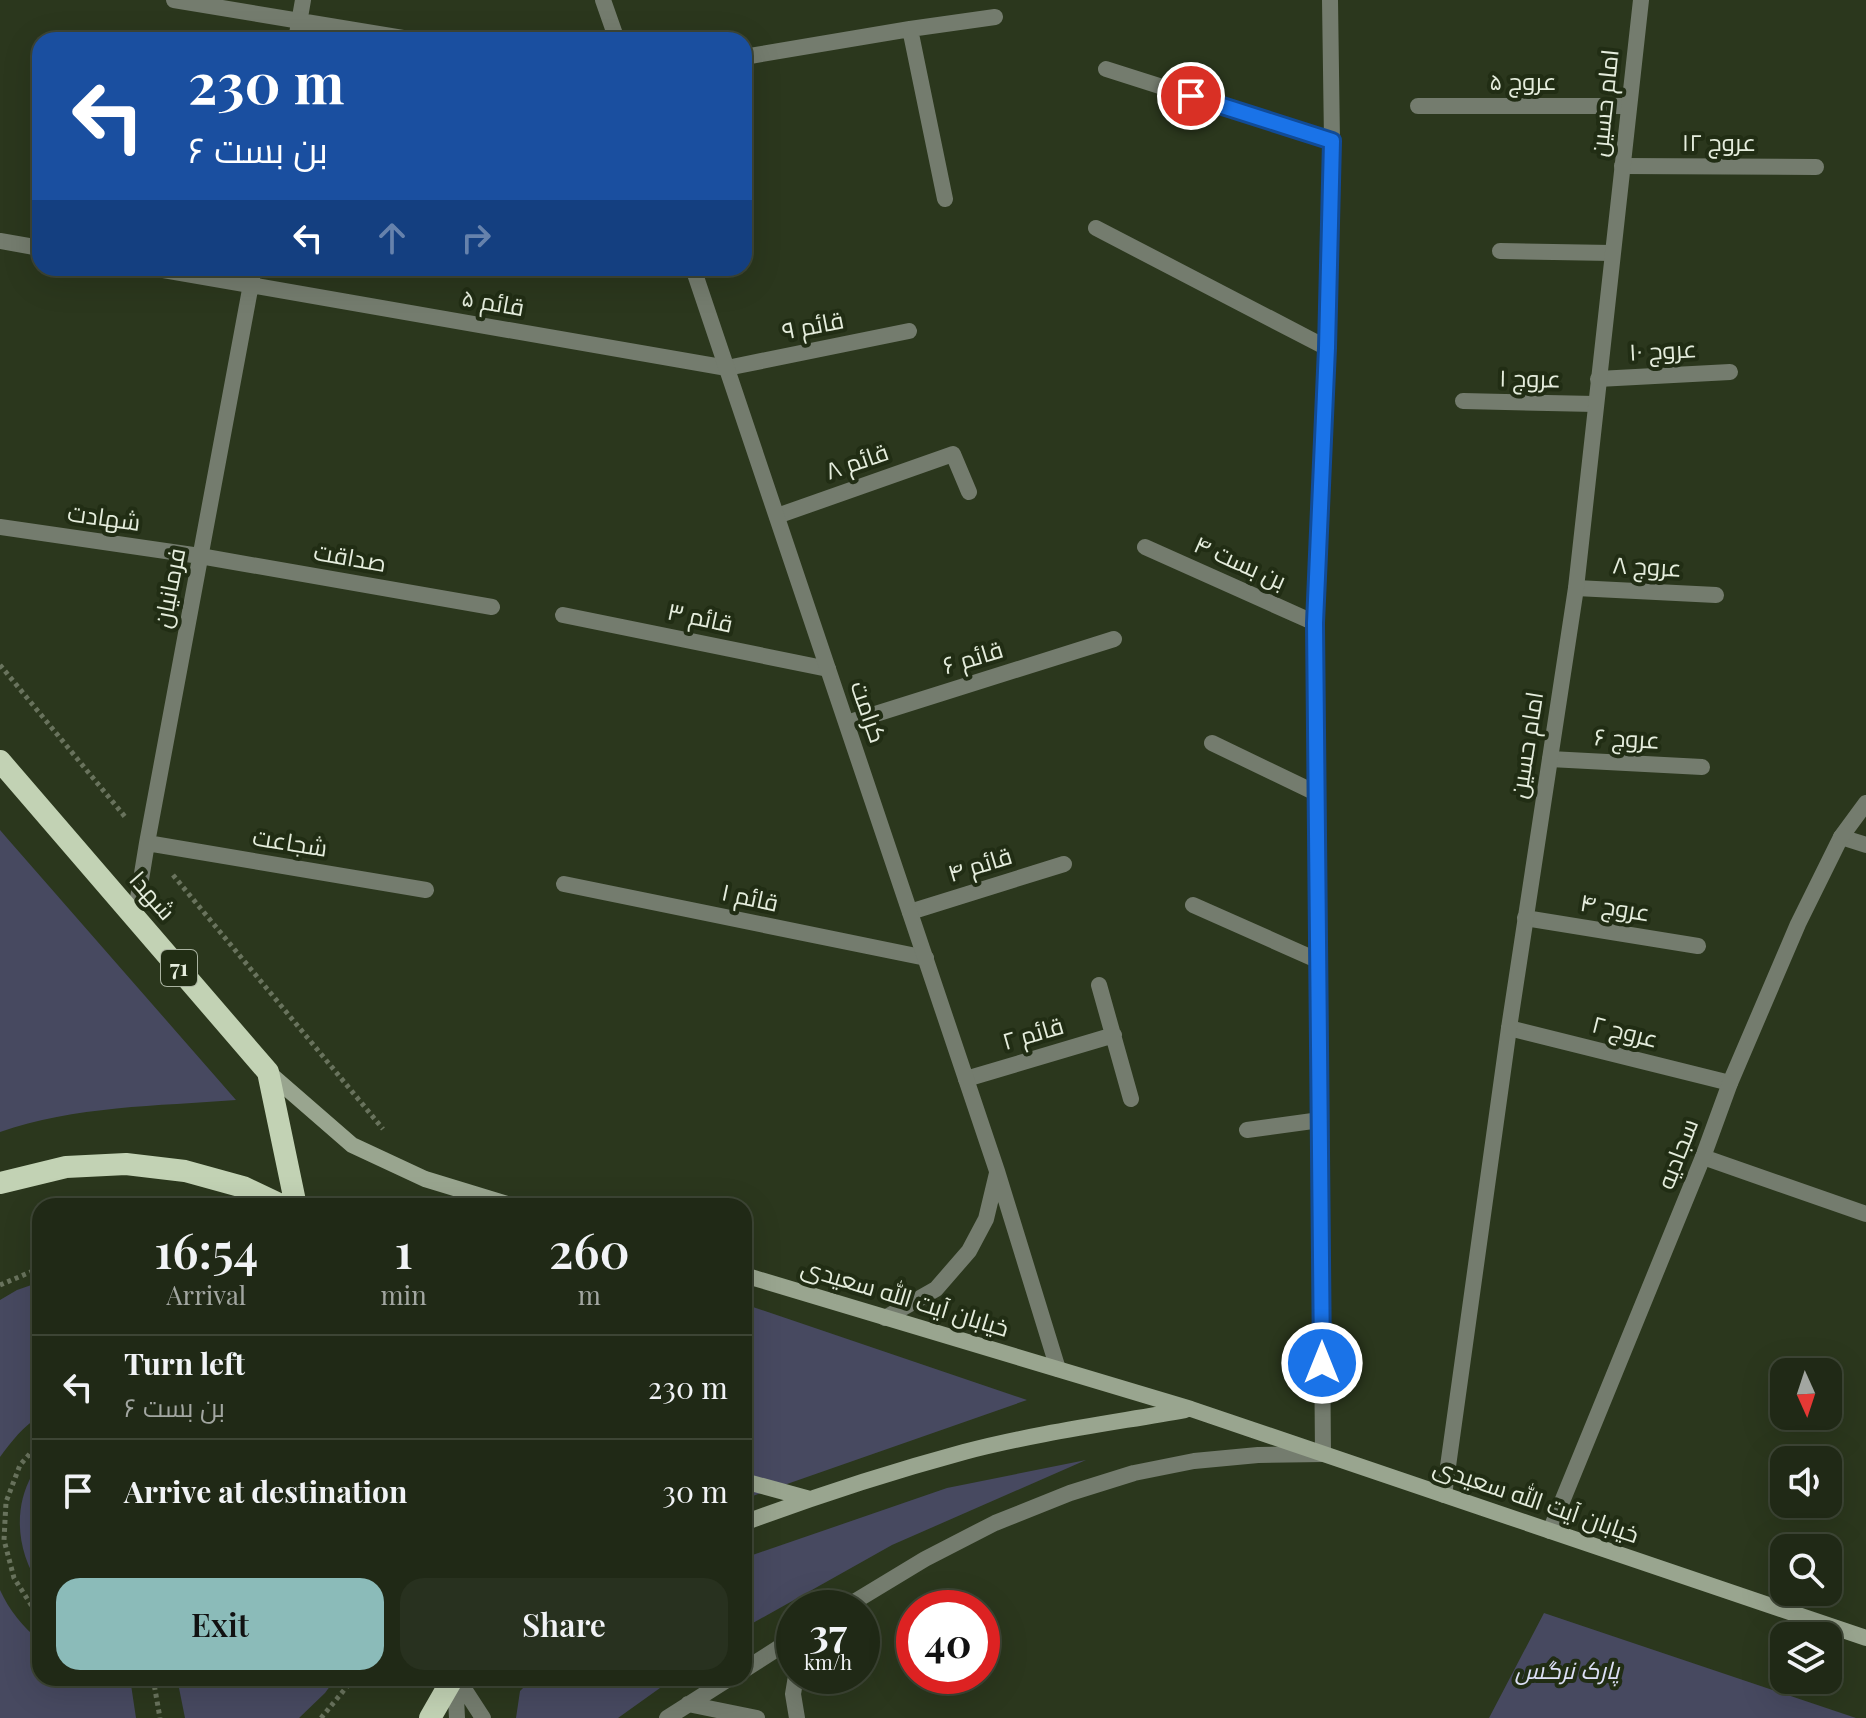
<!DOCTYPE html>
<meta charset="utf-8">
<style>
:root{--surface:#202916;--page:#28311f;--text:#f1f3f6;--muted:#a2a6a1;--line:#3d4535;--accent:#8bbbb9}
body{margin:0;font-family:"Playfair Display",Cairo,serif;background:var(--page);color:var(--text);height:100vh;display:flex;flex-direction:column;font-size:30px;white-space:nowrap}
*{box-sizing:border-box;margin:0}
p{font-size:26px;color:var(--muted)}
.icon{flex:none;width:44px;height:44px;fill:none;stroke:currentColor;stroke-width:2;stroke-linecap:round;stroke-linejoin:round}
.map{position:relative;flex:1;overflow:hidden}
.details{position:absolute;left:32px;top:1198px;width:720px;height:488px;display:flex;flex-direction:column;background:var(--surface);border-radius:24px;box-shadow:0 8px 32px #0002,0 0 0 2px var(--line)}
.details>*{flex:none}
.top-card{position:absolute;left:32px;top:32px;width:720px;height:244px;border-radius:24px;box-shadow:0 8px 32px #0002,0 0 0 2px var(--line);background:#1a4fa0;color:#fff;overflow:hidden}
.needle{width:52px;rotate:177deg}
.fabs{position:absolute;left:1770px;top:1358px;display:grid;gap:16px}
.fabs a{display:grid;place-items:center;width:72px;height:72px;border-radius:16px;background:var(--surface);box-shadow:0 8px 32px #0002,0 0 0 2px var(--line);font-size:40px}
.speed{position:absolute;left:776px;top:1590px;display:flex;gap:16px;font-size:40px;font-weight:700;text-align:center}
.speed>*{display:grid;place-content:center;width:104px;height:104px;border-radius:50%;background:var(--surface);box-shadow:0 8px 32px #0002,0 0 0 2px var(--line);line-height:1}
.speed small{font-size:20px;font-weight:400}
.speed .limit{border:12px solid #d22;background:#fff;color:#111}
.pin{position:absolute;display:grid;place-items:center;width:68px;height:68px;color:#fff;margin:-34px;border:4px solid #fff;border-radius:50%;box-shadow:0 2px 8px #0007}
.me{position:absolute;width:88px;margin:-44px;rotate:0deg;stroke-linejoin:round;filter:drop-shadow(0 0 6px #0008)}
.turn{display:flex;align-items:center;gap:28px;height:168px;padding:0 24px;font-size:36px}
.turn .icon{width:104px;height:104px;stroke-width:2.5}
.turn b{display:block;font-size:56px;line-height:68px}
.lanes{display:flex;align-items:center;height:76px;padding:0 24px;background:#0003;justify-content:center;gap:40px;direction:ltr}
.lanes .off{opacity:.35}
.eta{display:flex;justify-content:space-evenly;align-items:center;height:136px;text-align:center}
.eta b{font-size:48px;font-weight:600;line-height:56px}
.cta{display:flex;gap:16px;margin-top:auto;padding:16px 24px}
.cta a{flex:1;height:92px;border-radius:24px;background:var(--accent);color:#111;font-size:32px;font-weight:600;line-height:92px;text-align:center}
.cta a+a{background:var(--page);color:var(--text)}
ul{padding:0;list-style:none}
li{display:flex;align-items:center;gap:24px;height:104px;padding:0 24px;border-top:2px solid var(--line)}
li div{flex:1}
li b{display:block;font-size:30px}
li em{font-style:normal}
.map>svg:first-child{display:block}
.green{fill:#474960}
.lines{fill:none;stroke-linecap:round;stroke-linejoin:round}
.path{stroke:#69735d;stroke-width:5;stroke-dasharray:4 4;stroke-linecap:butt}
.minor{stroke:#747c6e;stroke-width:16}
.tertiary{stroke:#747c6e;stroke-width:16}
.secondary{stroke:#99a58f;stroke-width:16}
.trunk{stroke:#c2d2b4;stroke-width:22}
.route-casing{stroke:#114b97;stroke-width:20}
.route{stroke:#1a73e8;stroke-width:14}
.labels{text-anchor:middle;stroke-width:8;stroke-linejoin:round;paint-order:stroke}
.shield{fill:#212d14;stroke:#aab3a1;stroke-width:2}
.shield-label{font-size:22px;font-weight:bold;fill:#e5eddd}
.street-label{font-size:24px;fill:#e5eddd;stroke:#212d14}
.park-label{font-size:24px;font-style:italic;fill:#dde0f6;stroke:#212d14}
</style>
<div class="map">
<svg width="1866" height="1718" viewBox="0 0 1866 1718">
<rect width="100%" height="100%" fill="#2b371d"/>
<path class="green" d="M0 830 6 837 236 1100C159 1106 73 1106 0 1132Z
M40 1282V1416C23 1426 12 1441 0 1457V1300L17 1290Z
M744 1304 1027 1400 744 1499Z
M1086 1460 892 1545 744 1628V1558L947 1488Z
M32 1475 40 1480V1586C18 1554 12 1511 32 1475Z
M0 1590C9 1610 23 1627 40 1641V1678H130L136 1718H0Z
M1544 1613 1856 1718H1489Z
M177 1678H336L325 1693 299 1718H185Z
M533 1678H674L618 1718H516L520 1691Z"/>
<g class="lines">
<path class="path" d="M0 665 126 818
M173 875 383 1129
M0 1285 40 1268
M40 1442 20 1465 6 1502 4 1540 14 1578 35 1611 40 1615
M30 1454 40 1462
M153 1678 160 1718
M321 1718 354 1678"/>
<path class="minor" d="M174 0 415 40
M910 29 945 199
M296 40 303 0
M744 57 910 29 995 17
M1106 69 1332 141
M1418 106H1629
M1622 166 1816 167
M1096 228 1327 348
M0 241 40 248
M1500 251 1612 253
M152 268 727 368 909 331
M1598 379 1730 372
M1463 401 1595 404
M777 516 953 454 969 492
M0 527 200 556 492 607
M1145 547 1315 623
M1576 588 1716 595
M563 615 828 669
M847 723 1114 639
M1212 743 1316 793
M1550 759 1702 767
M1841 837 1866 845
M147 843 426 890
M564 884 926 958
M1193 905 1319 961
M910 912 1064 864
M135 916 147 843 254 268
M1525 918 1698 946
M1099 985 1131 1099
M1509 1028 1730 1083
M966 1079 1114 1035
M1247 1130 1320 1120
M1703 1157 1866 1214
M455 1678 457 1718
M457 1678 483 1718"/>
<path class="tertiary" d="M603 0 617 40
M693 268 997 1171 1058 1369
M885 1318 936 1289 969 1251 986 1219 997 1173
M1444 1495 1509 1028 1576 588 1641 0
M1550 1531 1703 1157 1730 1083 1798 924 1841 837 1866 803
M844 1608 925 1559 995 1523 1070 1493 1134 1473 1194 1461 1258 1455 1323 1454 1319 961 1316 793 1315 623 1327 348 1332 141 1330 0
M744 1670 794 1638
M796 1676 793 1694 797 1718
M688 1704 757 1718
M667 1718 730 1678"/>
<path class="secondary" d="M268 1072 352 1145 425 1179 514 1206
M744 1275 1191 1409 1866 1638
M744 1481 810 1499
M744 1523C816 1496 890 1472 964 1452 1036 1433 1112 1423 1185 1410"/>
<path class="trunk" d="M0 761 268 1072 296 1206
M0 1183 66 1167 126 1164 185 1171 243 1187 283 1206
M430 1718 453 1678"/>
</g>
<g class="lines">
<g class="route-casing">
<path id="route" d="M1191 96 1332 141 1327 348 1315 623 1322 1363"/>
</g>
<use href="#route" class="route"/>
</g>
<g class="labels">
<rect class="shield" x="161" y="950" width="36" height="36" rx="6"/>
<g class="shield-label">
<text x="179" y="976">71</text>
</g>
<g class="street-label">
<text x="1523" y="90">عروج ۵</text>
<text transform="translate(1605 103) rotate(-84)" y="8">امام حسین</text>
<text x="1719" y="151">عروج ۱۲</text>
<text transform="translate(493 303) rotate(10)" y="8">قائم ۵</text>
<text transform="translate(813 326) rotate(-11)" y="8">قائم ۹</text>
<text transform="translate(1663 351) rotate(-3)" y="8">عروج ۱۰</text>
<text transform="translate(1530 379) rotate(1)" y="8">عروج ۱</text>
<text transform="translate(857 462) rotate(-19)" y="8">قائم ۸</text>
<text transform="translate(104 518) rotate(8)" y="8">شهادت</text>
<text transform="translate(350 558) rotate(10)" y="8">صداقت</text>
<text transform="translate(1240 563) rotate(24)" y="8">بن بست ۴</text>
<text transform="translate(1647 567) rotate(3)" y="8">عروج ۸</text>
<text transform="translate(170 588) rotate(-79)" y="8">فرمانیان</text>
<text transform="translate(700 618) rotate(12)" y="8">قائم ۳</text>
<text transform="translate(973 658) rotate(-17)" y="8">قائم ۶</text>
<text transform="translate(868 712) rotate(71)" y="8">کرامت</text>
<text transform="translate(1627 739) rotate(3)" y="8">عروج ۶</text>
<text transform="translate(1527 745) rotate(-81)" y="8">امام حسین</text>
<text transform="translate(290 843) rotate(9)" y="8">شجاعت</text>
<text transform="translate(980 865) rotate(-17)" y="8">قائم ۴</text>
<text transform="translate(152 896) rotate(49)" y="8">شهدا</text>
<text transform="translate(750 898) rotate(12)" y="8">قائم ۱</text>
<text transform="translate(1615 908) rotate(9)" y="8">عروج ۴</text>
<text transform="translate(1625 1032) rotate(14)" y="8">عروج ۲</text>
<text transform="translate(1033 1034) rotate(-16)" y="8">قائم ۲</text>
<text transform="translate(1678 1154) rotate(-69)" y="8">سجادیه</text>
<text transform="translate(905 1298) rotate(17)" y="8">خیابان آیت الله سعیدی</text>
<text transform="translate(1536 1501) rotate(19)" y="8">خیابان آیت الله سعیدی</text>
</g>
<g class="park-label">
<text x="1567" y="1679">پارک نرگس</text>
</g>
</g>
</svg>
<div class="fabs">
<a><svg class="needle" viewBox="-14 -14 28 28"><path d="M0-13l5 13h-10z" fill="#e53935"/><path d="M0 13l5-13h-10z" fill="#a2a6a1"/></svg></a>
<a><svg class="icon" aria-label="sound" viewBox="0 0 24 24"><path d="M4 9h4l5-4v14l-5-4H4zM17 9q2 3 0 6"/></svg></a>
<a><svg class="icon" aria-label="search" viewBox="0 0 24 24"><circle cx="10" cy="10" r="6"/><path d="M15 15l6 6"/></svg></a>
<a><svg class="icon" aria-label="layers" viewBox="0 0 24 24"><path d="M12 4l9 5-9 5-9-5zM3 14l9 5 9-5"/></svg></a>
</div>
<div class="speed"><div>37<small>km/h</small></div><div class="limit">40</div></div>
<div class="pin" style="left:1191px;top:96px;background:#d93025"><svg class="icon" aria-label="arrive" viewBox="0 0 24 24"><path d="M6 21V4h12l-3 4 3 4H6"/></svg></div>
<svg class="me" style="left:1322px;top:1363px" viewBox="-20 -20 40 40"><circle r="17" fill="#1a73e8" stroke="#fff" stroke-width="3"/><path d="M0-11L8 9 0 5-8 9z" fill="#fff"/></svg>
<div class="top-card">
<div class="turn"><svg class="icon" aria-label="left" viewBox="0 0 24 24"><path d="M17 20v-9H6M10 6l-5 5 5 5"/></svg><div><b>230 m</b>بن بست ۶</div></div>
<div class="lanes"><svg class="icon" aria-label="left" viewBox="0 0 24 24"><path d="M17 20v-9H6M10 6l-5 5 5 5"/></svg><svg class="icon off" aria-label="ahead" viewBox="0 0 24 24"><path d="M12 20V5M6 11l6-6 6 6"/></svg><svg class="icon off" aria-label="right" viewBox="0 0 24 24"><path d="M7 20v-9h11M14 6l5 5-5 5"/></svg></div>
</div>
<section class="details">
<div class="eta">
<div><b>16:54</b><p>Arrival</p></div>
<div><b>1</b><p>min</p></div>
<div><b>260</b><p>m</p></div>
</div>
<ul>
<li><svg class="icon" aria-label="left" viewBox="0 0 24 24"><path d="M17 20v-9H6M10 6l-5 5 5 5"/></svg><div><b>Turn left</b><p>بن بست ۶</p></div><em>230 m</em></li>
<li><svg class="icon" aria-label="arrive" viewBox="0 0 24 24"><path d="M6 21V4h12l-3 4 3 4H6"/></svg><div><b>Arrive at destination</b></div><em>30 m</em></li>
</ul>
<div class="cta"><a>Exit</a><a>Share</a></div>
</section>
</div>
